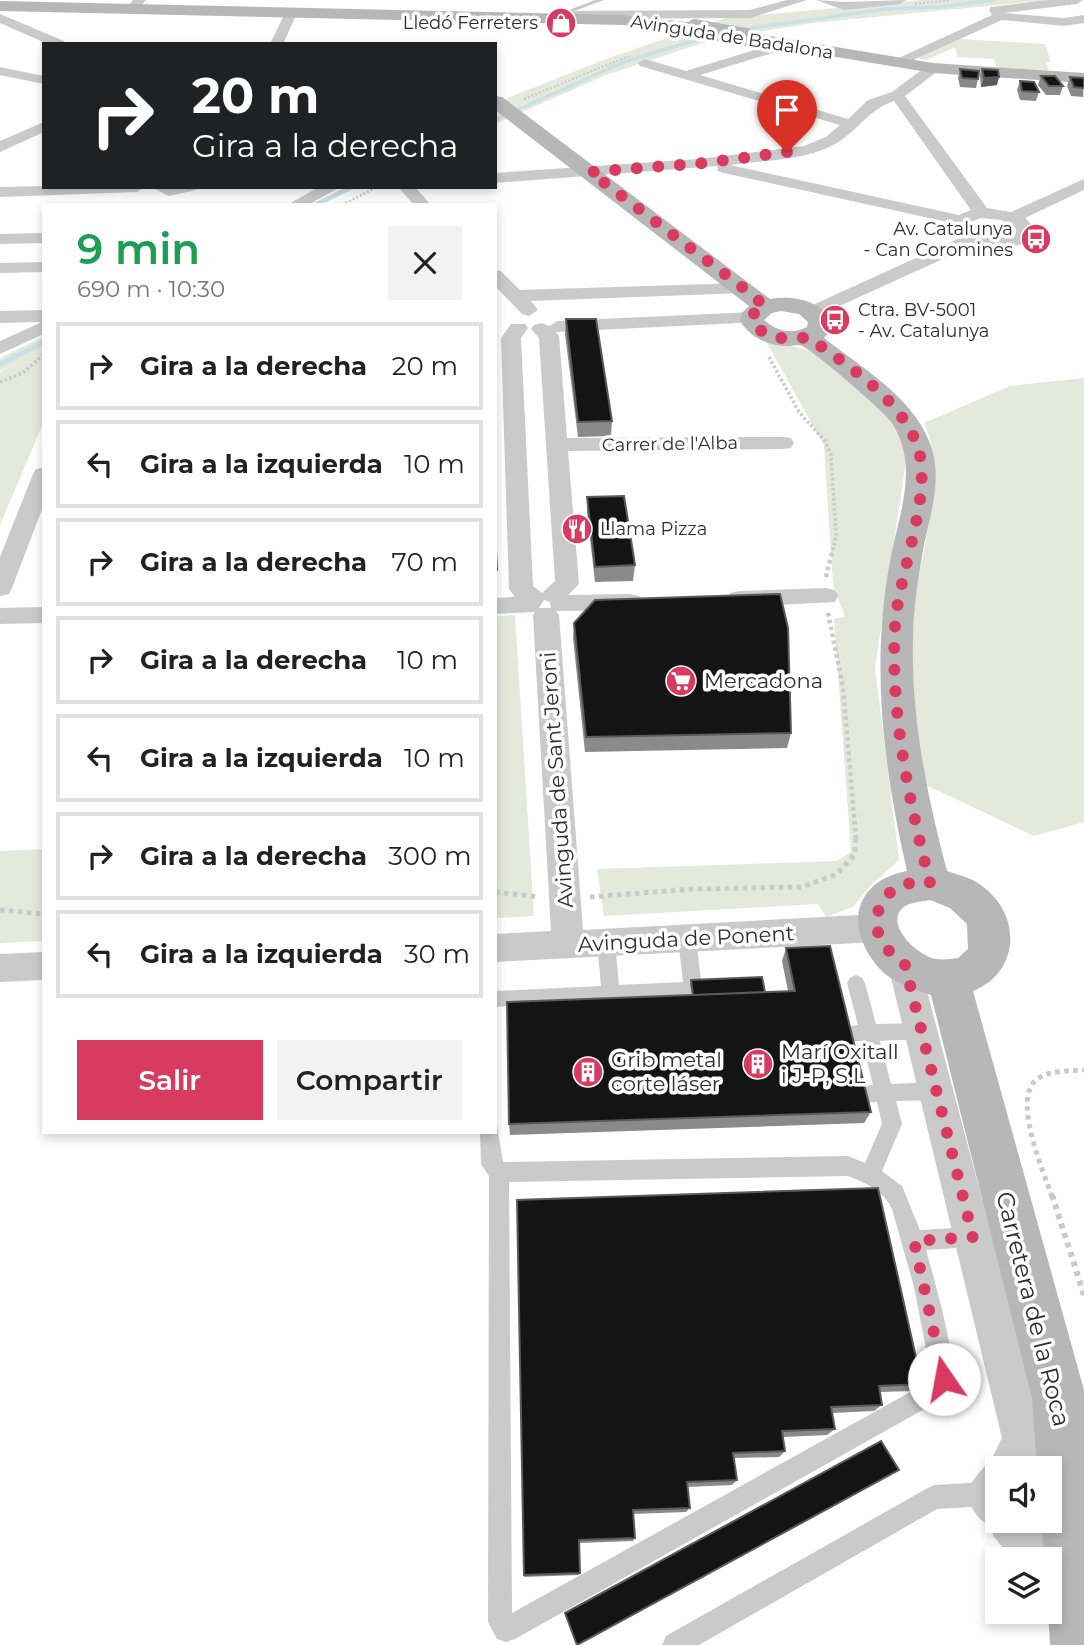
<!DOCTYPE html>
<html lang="es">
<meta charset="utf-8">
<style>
:root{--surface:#fff;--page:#f2f2f2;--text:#222;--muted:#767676;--line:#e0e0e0;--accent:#d83a60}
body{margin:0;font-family:Montserrat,sans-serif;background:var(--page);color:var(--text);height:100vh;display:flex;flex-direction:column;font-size:26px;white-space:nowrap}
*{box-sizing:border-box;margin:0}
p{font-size:23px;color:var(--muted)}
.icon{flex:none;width:38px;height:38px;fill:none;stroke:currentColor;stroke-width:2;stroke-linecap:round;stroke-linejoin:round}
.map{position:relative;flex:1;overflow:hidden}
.drawer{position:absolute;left:42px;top:203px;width:455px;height:931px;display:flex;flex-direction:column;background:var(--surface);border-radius:0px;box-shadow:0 4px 10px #0003}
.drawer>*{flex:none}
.top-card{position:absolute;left:42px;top:42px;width:455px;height:147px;border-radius:0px;box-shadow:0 4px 10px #0003;background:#202124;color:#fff;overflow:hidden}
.controls{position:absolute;left:985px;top:1456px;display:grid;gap:14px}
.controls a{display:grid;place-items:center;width:77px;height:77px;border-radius:0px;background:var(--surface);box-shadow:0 4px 10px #0003;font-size:35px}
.pin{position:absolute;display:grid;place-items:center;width:60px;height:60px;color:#fff;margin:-72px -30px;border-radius:50% 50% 50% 0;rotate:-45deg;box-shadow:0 0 7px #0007}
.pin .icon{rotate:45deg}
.me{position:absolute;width:77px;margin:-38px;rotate:348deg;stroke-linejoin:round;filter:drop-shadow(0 0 5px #0008)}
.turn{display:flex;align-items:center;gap:24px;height:147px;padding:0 35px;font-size:32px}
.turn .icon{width:91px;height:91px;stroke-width:2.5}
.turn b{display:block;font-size:49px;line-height:60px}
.round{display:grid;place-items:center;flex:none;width:74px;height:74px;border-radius:0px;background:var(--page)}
.head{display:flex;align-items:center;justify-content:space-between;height:119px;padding:0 35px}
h1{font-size:42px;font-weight:600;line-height:52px;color:#1e9e55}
.button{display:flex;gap:14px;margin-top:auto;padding:14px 35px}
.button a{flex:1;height:80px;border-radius:0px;background:var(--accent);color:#fff;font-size:28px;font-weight:600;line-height:80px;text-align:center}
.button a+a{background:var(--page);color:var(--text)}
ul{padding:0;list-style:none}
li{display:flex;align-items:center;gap:21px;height:88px;margin:0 14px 10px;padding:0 21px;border:4px solid var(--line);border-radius:0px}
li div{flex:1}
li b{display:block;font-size:26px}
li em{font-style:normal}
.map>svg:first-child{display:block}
.green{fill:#e5e9db}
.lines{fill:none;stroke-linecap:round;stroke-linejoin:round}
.stream-far2{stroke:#c8e1e8;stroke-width:3.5}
.stream-far1{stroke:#c8e1e8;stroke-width:4.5}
.stream{stroke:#c8e1e8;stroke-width:5}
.path-far5{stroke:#cacaca;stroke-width:2;stroke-dasharray:2 2;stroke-linecap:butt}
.path-far4{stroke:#cacaca;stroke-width:2.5;stroke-dasharray:2 2;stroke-linecap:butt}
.path-far3{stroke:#cacaca;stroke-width:3.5;stroke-dasharray:2.5 2.5;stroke-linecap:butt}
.path-far2{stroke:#cacaca;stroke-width:4.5;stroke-dasharray:3.5 3.5;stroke-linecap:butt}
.path-far1{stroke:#cacaca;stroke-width:5;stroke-dasharray:4.5 4.5;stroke-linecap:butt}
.path{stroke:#cacaca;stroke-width:6;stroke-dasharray:5 5;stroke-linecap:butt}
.lane{fill:#cacaca;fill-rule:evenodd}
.street{fill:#cacaca;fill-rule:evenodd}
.secondary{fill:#b7b7b7;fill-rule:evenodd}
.secondary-bridge{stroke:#b7b7b7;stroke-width:18}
.wall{fill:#8a8a8a}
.shaded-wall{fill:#5a5a5a}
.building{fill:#141414;stroke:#5a5a5a;stroke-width:2}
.route{stroke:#d83a60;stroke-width:12;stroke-dasharray:0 21.6}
.labels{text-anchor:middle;stroke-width:7;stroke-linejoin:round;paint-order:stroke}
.far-poi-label{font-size:18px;fill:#2d2d2d;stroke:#fff;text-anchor:end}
.far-street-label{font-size:18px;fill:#2d2d2d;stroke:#fff}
.poi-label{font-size:21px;fill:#2d2d2d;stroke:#fff;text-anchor:start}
.street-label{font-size:21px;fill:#2d2d2d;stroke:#fff}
.near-street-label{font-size:24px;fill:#2d2d2d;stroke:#fff}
</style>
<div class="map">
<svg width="1084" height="1645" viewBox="0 0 1084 1645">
<rect width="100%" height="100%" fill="#fff"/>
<path class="green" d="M921 0H1049L813 23 715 39 606 75 495 124V115L514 106 505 99 606 59 726 18Z
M959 39 1045 44 1051 62H1046L1049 70 997 68 994 59 957 57 956 50 953 48 926 60 918 58Z
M44 336V421L0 525V372L19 362 0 371V358Z
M765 339 815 352 900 426 906 461 875 668 899 860 871 885 853 907 826 917 818 904 604 916 597 869 837 861 851 852 834 619 845 617 833 584 824 446Z
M1084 378V822L1034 836 924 784C919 742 909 687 909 645 911 578 952 481 924 423L1010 386Z
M515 615 534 916 495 918V616Z
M44 849V941L0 943V851Z"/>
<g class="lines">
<path class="stream-far2" d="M739 30 886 9 941 7 993 0
M495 120 626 61 710 36"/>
<path class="stream-far1" d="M315 205 352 187"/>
<path class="stream" d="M0 364 44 342"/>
<path class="path-far5" d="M915 4 949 0
M524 99 629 56"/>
<path class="path-far4" d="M342 205 377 187"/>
<path class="path-far3" d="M769 357 799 412 825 441 831 455 836 535 832 554
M0 382 23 373 44 354"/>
<path class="path-far2" d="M826 577 832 552
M828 613 843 687 856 839"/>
<path class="path-far1" d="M495 892 539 897
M590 897 693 889 802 887 837 874 855 854 856 837
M0 910 44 914
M1052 1197C1044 1172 1012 1100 1036 1080 1048 1070 1069 1071 1084 1070"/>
<path class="path" d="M1052 1195 1084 1295"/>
<path class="lane" d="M595 0H604L561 16 556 15Z
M687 932 693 934 696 939 701 981 717 983 720 988 717 993 495 1007V991L601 986 597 943 600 938 606 936 612 938 615 943 619 985 683 982 678 939 681 934Z
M856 975 862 978 865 983 876 1024 921 1023 927 1025 930 1031 927 1037 921 1039 880 1041 891 1084 936 1082 943 1085 945 1091 943 1097 936 1100 896 1101 902 1124 882 1171 902 1186 920 1230 973 1227 980 1230 983 1237 980 1244 973 1247 926 1250C934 1279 961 1369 951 1394L515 1639 506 1642 497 1639 488 1622 489 1176 481 1164 480 1132H495L497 1125 503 1162 848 1156 865 1163 882 1124 877 1102 857 1103 850 1100 848 1094 850 1088 873 1085 862 1041 842 1042 836 1040 833 1034 836 1028 858 1025 847 983 850 978ZM848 1176C866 1183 883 1190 892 1209L914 1287 932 1380 512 1613 509 1182Z
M987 1482 995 1486 998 1491 995 1502 987 1506 937 1509 699 1645H662L666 1636 926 1489 934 1485Z"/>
<path class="street" d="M133 0H146L136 12H128L126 9Z
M787 0H807L750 18 558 19 552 15 558 11 750 10Z
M816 0 844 2 906 0 900 4 844 10Z
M1047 0H1083L1077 4 1004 13 1064 18 1084 15V23L1064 26 1002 20 900 66H890L888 63 992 15 989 10 991 7Z
M291 9 297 13 283 44H270L285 13Z
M0 14 64 41 65 44H48L0 23Z
M787 40 794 44 792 47 700 75 848 119 868 100 892 92 928 65H938V71L905 96 987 208 1011 212 1084 179V190L1025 218 1033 226 1034 236C1019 251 994 249 976 244L813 318 804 312 806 308 962 237 954 232 952 223 724 173 718 171 717 166 495 183V173L698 159 804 146 826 137 840 125 640 66 638 63 645 59 686 71ZM894 101 971 210 959 215 730 165C764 160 807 161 837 143 859 129 869 109 894 101ZM981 218 1001 220 1016 228V234C1000 241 983 236 968 226V223Z
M0 67 44 76V84L0 75Z
M44 122V132L0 152V141Z
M44 186V187H145L137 192 0 197V187Z
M151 187H198L196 190 169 196Z
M319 187H340L308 205H287Z
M398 187H415L431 205H414Z
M44 233V243L0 244V234Z
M44 262V272L0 273V263Z
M495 270 501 271 520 290 743 283 752 288 743 293 531 301 538 310 529 316 522 314 495 286Z
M44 310V334L0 354V341L42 322 0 323V311Z
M753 312 760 314 762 318 760 322 556 332 559 336 567 438 783 437 791 438 794 443 791 448 783 449 568 451 579 584 568 595 630 594 639 596 643 602 639 608 630 610 556 611 559 615 583 930 877 914 888 918 893 928 888 938 877 942 495 962V934L551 931 533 615 535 612 495 614V598L515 597 509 589 501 338 511 324H525L528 328 521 338 533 586 542 593 555 581 539 338 531 329 534 325 541 323 549 326 558 321ZM544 600 550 602 551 608H539Z
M44 467V504L12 588 9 594 0 596V557L33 474 36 469Z
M826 588 835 590 838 596 835 602 739 607 730 605 727 599 730 593 739 591Z
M44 607V623L0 624V608Z
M904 951 916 955 920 965 1039 1414 1043 1413 1058 1419 1064 1434 1058 1449 1040 1457 1033 1468H998V1521H1039L1048 1532 1084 1553V1592L1074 1596 1050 1585V1559H1012L994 1537 989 1525C976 1519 971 1507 966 1494 972 1479 979 1473 988 1463 994 1457 998 1445 1002 1438L888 965 892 955Z
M44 952V980L0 982V954Z"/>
<path class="secondary" d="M0 1 623 15 695 23 703 28 695 33 623 25 0 11Z
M746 32 933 63 1084 73V83L933 73 740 41 738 37Z
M495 96 502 97 770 299C792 295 819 300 833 320L830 331 824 338C861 367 911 396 929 441 944 476 930 515 923 550 918 580 913 610 913 640 911 717 927 796 947 871 959 875 972 878 982 886 1022 915 1020 972 973 991L1084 1390V1645H1050L1048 1612H1050V1559H1044L1041 1521H1050V1468H1037L1032 1398 931 995C912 988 892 983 879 968 844 928 853 881 907 871 883 767 870 662 891 556 900 511 919 466 892 423 886 413 816 353 804 347 800 344 794 346 789 346 768 346 751 338 740 321L741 314 749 306 495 110ZM781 311 799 314 808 322 807 327C791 335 777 331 764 320L772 313ZM930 900 950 908 967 924 968 949 958 958C951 959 942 960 936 959 920 957 888 929 900 911 906 902 920 902 930 900Z"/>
<path class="secondary-bridge" d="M695 28 746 37"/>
</g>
<path class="wall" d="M960 69 978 79 976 88 960 87 958 78Z
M982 69 997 85 981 87 980 77Z
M1041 76 1063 86 1060 95H1046L1038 85Z
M1070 77 1084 78 1083 97 1071 96 1067 86Z
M1020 81 1039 92 1036 101 1020 100 1017 90Z
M566 319 612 421 611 436 578 437 565 334Z
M587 497 635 565 633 581 595 582 587 512Z
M495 527 497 585H495Z
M574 623 791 733 787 748 585 752 573 638Z
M786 948 871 1112 864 1123 510 1135 509 1124 692 995 690 985 691 980 765 992 788 991 782 961Z
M517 1200 922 1384 913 1391 880 1392 882 1405 874 1411 832 1413 835 1429 827 1435 783 1437 785 1451 779 1457 734 1458 737 1480 732 1485 687 1487 690 1508 686 1512 633 1514 635 1538 633 1541 579 1543 580 1573 579 1575 524 1577Z"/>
<path class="shaded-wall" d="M999 77 997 85 981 87 984 78Z"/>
<path class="building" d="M960 69 979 71 978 79 962 78Z
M982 69 998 70 999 77 984 78Z
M1041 76H1055L1063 86H1049Z
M1070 77 1084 78V88L1074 87Z
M1020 81 1034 82 1039 92 1022 91Z
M566 319H596L612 421 578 422Z
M624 496 635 565 595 567 587 497Z
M495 530 497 570H495Z
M780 594 788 628 791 733 586 737 574 623 595 600Z
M830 946 871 1112 509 1124 507 1002 795 991 786 948Z
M762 977 765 992 693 995 691 980Z
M878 1188 922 1384 879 1386 882 1405 831 1407 835 1429 782 1431 785 1451 733 1453 737 1480 687 1482 690 1508 633 1510 635 1538 579 1540 580 1573 524 1575 517 1200Z
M881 1441 899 1470 577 1645 565 1613Z"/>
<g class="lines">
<path class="route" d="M787 152 704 163 590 172 754 296 765 307 753 314 752 321C764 340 788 340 808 337 848 366 903 400 918 448 933 495 898 575 895 626 890 712 909 800 930 883 923 883 914 882 907 884 880 890 868 922 884 945 889 952 898 959 905 965L973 1237 914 1241 944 1379"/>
</g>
<defs>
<g id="shop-disc" transform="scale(1.575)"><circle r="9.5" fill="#d83a60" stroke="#fff"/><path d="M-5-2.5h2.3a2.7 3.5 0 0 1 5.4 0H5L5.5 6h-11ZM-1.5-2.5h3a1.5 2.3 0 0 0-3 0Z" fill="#fff"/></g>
<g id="bus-disc" transform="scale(1.575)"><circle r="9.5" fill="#d83a60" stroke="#fff"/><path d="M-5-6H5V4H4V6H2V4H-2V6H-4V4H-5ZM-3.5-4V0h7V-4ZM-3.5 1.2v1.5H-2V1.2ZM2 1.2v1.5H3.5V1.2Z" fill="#fff"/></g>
<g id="restaurant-disc" transform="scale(1.575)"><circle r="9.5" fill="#d83a60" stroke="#fff"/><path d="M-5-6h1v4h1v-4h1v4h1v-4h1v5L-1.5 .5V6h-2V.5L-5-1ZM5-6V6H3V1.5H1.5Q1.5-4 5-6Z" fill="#fff"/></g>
<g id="supermarket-disc" transform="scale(1.575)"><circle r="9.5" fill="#d83a60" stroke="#fff"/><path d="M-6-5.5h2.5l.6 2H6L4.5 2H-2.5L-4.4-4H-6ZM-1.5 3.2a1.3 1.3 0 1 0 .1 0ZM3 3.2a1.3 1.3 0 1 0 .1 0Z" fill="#fff"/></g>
<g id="building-disc" transform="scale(1.575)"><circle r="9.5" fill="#d83a60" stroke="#fff"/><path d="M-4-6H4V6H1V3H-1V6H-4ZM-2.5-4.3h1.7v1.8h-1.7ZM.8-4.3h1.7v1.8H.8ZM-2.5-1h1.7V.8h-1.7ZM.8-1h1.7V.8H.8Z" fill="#fff"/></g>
</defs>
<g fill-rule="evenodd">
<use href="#shop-disc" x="561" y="23"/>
<use href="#bus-disc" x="1036" y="239"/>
<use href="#bus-disc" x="835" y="320"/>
<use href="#restaurant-disc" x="577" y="529"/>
<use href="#supermarket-disc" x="681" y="681"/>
<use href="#building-disc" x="758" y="1064"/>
<use href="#building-disc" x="588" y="1072"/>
</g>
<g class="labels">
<g class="far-poi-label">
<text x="538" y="29">Lledó Ferreters</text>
<text x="1013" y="235">Av. Catalunya<tspan x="1013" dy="21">- Can Coromines</tspan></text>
<text x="858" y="316" text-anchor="start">Ctra. BV-5001<tspan x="858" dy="21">- Av. Catalunya</tspan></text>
<text x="600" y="535" text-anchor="start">Llama Pizza</text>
</g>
<g class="far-street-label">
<text transform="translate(732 37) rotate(9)" y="6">Avinguda de Badalona</text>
<text transform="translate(670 444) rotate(-1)" y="6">Carrer de l'Alba</text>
</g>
<g class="poi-label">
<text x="704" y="688">Mercadona</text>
<text x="781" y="1059">Marí Oxitall<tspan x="781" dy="24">i J-P, S.L</tspan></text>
<text x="611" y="1067">Grib metal<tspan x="611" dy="24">corte láser</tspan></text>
</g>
<g class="street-label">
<text transform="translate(557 780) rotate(-94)" y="7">Avinguda de Sant Jeroni</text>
<text transform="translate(686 939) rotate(-3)" y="7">Avinguda de Ponent</text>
</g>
<g class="near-street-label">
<text transform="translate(1033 1309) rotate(76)" y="8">Carretera de la Roca</text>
</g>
</g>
</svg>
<div class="controls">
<a><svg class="icon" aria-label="sound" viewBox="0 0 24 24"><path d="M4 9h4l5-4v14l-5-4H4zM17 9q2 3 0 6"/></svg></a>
<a><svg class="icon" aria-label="layers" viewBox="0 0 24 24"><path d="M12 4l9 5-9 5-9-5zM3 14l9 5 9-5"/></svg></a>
</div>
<div class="pin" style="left:787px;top:152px;background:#d93025"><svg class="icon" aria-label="arrive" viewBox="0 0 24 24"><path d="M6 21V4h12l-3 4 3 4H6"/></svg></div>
<svg class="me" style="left:944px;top:1379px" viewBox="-20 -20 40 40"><circle r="19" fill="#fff"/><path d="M0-13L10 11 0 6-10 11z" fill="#d83a60"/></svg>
<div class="top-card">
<div class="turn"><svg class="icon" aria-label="right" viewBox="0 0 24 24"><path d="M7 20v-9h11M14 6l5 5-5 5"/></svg><div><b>20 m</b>Gira a la derecha</div></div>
</div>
<section class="drawer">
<div class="head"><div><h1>9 min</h1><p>690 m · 10:30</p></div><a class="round"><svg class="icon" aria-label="close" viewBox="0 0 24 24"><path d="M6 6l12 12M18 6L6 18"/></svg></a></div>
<ul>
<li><svg class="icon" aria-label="right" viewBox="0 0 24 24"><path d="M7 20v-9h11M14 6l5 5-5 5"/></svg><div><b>Gira a la derecha</b></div><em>20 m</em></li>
<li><svg class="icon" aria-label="left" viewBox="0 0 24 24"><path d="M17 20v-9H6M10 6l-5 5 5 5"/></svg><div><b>Gira a la izquierda</b></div><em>10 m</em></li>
<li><svg class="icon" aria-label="right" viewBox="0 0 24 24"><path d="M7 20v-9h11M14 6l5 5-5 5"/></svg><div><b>Gira a la derecha</b></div><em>70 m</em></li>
<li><svg class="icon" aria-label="right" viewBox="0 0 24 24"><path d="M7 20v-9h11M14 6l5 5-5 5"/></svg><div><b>Gira a la derecha</b></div><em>10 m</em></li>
<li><svg class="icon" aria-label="left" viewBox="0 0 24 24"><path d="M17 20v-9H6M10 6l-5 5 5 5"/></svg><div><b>Gira a la izquierda</b></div><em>10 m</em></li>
<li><svg class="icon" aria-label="right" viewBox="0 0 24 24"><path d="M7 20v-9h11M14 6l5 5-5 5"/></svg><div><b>Gira a la derecha</b></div><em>300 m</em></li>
<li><svg class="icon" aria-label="left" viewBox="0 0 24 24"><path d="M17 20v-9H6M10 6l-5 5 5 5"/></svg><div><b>Gira a la izquierda</b></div><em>30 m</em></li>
</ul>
<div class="button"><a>Salir</a><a>Compartir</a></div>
</section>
</div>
